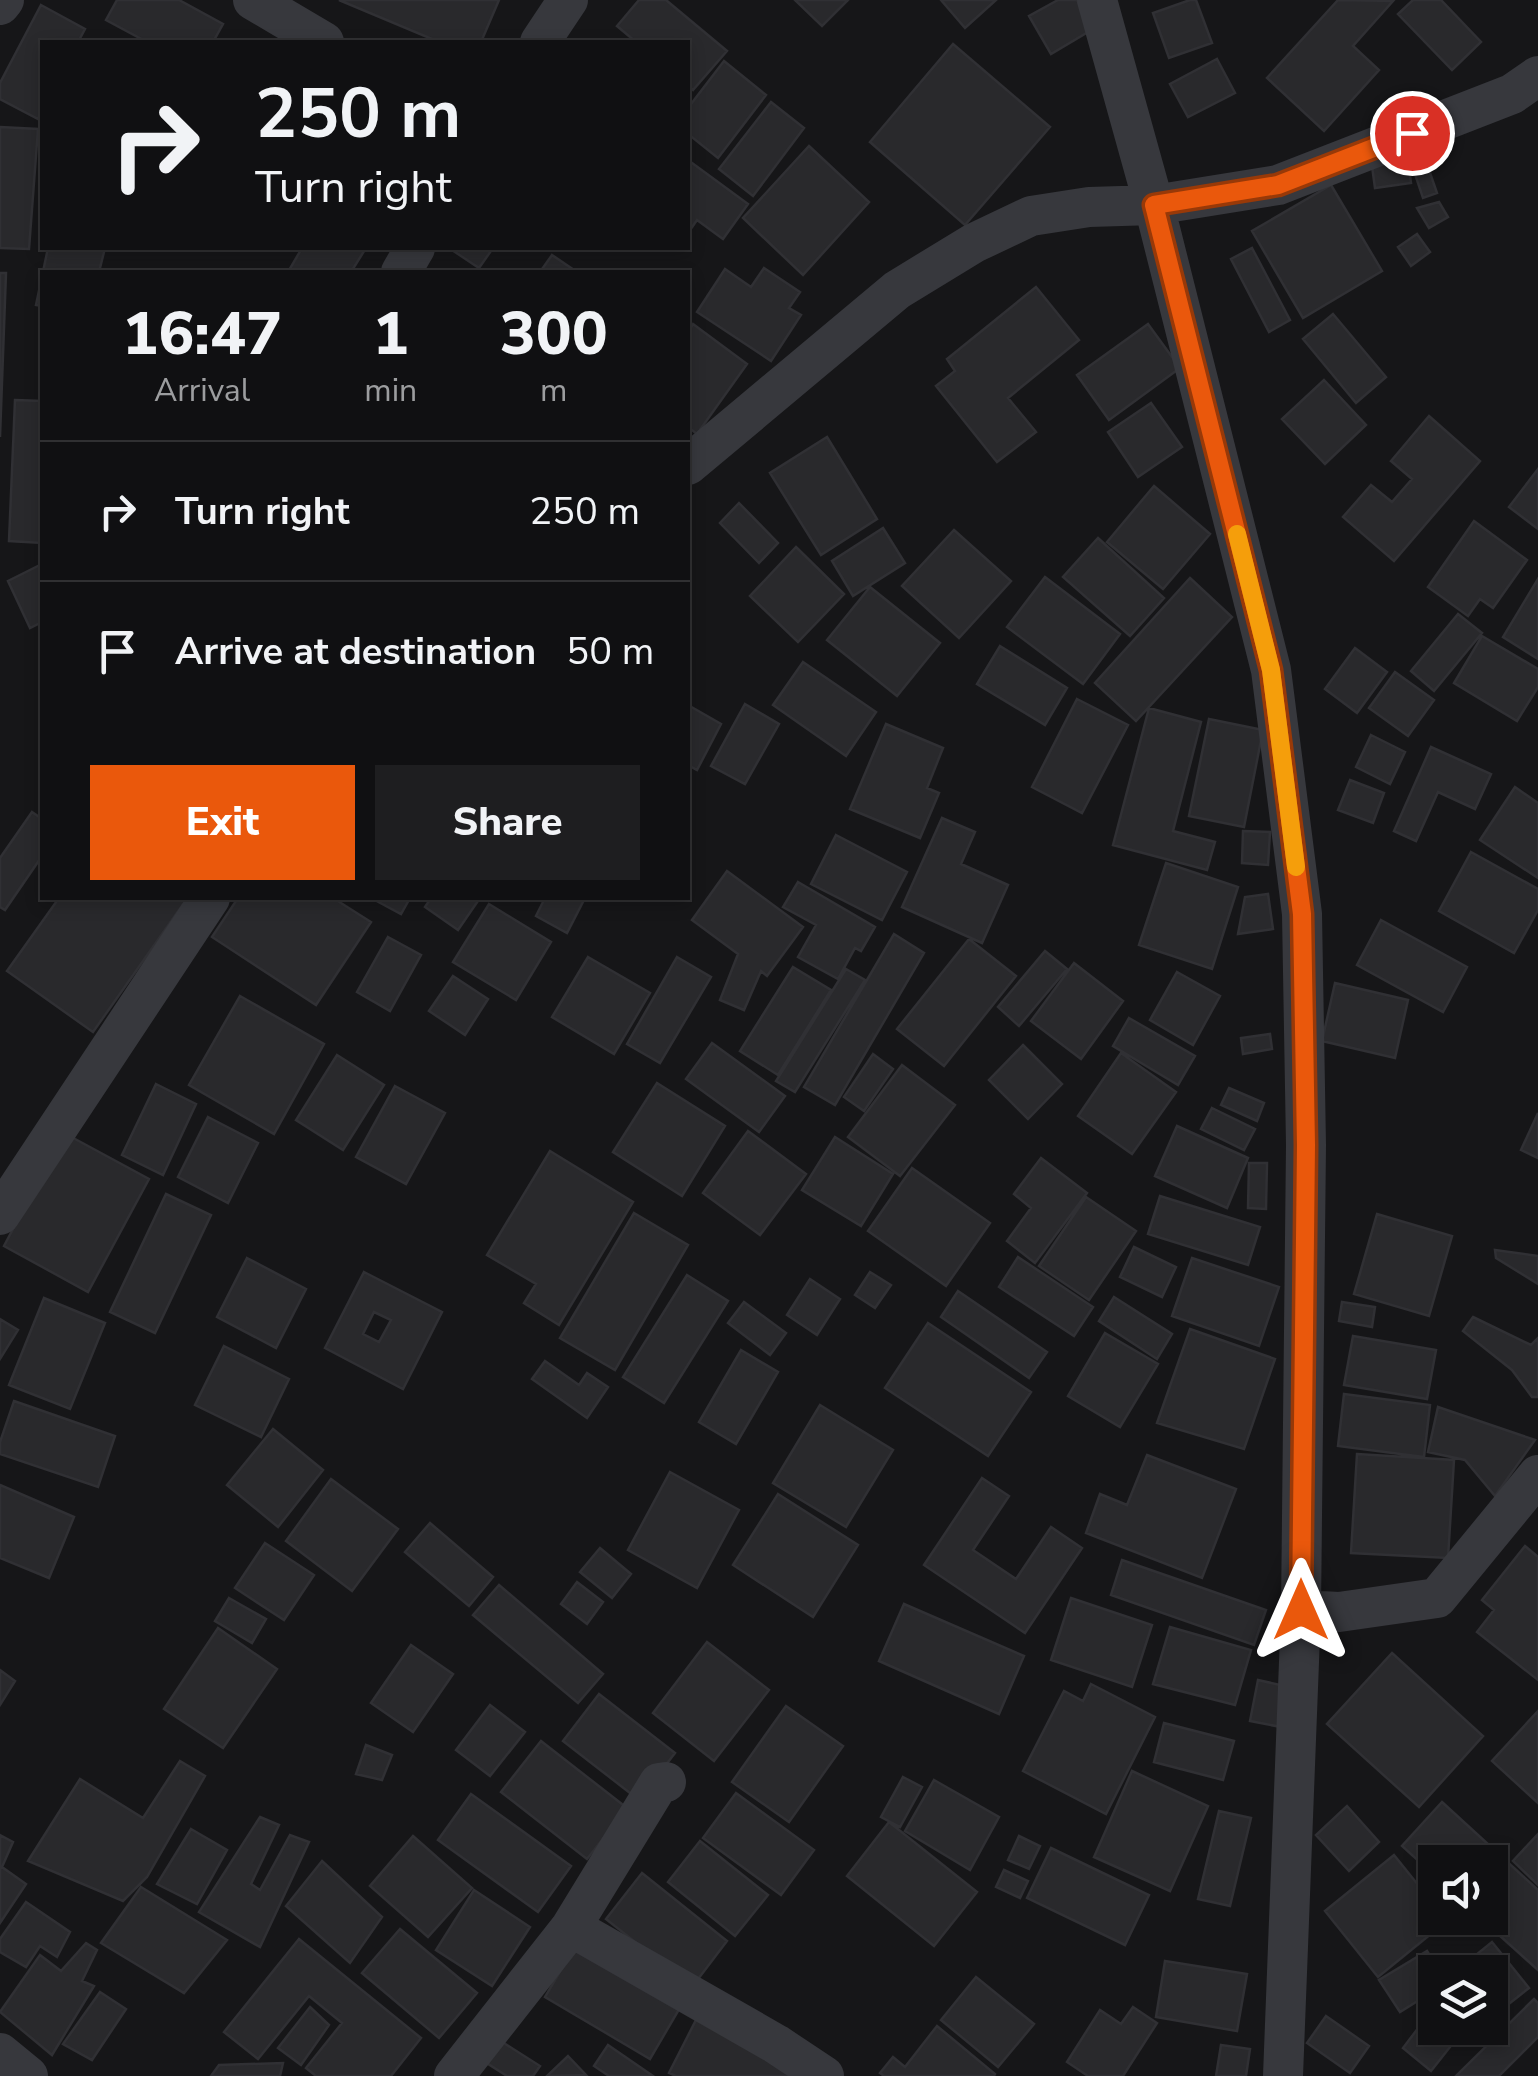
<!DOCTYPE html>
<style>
:root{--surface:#101012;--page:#1e1e20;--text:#f1f3f6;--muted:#9c9d9f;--line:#303032;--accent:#ea580c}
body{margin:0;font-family:"Nunito Sans",sans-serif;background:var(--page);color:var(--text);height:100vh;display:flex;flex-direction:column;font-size:38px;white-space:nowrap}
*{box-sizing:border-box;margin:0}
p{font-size:32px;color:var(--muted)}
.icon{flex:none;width:55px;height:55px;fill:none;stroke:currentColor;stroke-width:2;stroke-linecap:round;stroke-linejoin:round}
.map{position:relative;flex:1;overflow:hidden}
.details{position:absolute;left:40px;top:270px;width:650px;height:630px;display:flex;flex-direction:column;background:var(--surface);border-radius:0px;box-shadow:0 5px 15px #0003,0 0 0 2px var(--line)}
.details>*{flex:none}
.hud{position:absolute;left:40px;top:40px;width:650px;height:210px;border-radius:0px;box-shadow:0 5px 15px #0003,0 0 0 2px var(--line);background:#101012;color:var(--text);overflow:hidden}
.tools{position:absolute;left:1418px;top:1845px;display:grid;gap:20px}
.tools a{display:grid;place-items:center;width:90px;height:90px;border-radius:0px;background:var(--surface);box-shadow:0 5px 15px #0003,0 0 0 2px var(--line);font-size:50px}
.pin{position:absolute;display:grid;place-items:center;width:85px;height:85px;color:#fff;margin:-42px;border:5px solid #fff;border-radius:50%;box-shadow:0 2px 10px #0007}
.me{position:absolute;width:110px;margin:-55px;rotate:0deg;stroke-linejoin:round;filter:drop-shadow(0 0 8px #0008)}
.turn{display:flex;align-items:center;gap:35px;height:210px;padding:0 50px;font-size:45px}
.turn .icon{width:130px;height:130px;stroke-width:2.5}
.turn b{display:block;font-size:70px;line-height:85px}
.eta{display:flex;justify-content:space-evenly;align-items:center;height:170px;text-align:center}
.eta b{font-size:60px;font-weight:800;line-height:70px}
.action{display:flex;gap:20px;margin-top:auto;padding:20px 50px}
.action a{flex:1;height:115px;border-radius:0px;background:var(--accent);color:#fff;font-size:40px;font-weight:800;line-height:115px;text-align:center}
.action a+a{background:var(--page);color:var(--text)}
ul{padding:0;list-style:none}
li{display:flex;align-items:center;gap:30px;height:140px;padding:0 50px;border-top:2px solid var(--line)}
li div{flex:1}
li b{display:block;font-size:38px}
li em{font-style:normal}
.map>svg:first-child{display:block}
.building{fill:#29292c;stroke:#303034;stroke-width:2.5;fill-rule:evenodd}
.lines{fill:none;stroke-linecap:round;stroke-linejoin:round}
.minor{stroke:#37383d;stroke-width:40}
.route-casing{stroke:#983908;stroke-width:25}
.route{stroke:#ea580c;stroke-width:18}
.slow{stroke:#f59e0b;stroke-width:18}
</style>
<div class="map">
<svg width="1538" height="2076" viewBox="0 0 1538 2076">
<rect width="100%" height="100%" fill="#161618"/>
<path class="building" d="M117 0H179L223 24 213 42H147L106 20Z
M339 0H499L481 42H439Z
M639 0H666L727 51 693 90 688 86V42H636L617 26Z
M795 0H848L822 26Z
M941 0H996L965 28Z
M1058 0H1077L1093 29 1051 54 1029 16Z
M1190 0H1196L1212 43 1169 58 1153 13Z
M1338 0 1393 1 1353 46 1379 70 1324 131 1267 78Z
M1413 0H1441L1481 42 1452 70 1398 14Z
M41 5 85 29 78 42H42V110L38 119 0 99V83Z
M953 44 1050 127 965 225 870 142Z
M1217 59 1235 93 1188 117 1170 84Z
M724 61 766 95 718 158 688 134V108Z
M771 102 804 128 753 196 719 169Z
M0 127 38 129 29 249 0 248Z
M809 146 869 202 803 275 743 218Z
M688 160 748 204 723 239 697 220 688 233Z
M1408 160 1411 183 1375 188 1372 166Z
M1429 170 1437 193 1423 198 1415 174Z
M1331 185 1382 271 1303 318 1252 231Z
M1439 202 1448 217 1429 228 1417 208Z
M1417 234 1430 252 1411 266 1398 247Z
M48 248H105L99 272H42V306L36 305Z
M302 248H366L351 272H288Z
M449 248H493L479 268Z
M1252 248 1290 320 1269 332 1231 259Z
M552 255 577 272H540Z
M764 268 800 292 789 308 801 315 771 361 697 312 725 269 751 287Z
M0 273H6L0 437Z
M1036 287 1079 340 1008 398 1036 432 997 462 936 386 955 371 947 359Z
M1333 314 1386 377 1356 403 1303 339Z
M693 324 747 364 697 434 688 427V332Z
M1148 324 1180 368 1109 420 1077 375Z
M1324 380 1366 425 1325 464 1282 419Z
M15 400 42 401V543L9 541Z
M1151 403 1182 447 1138 477 1108 432Z
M1429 416 1480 461 1394 561 1343 517 1371 485 1392 502 1412 479 1391 461Z
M827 437 877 519 821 555 770 473Z
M1538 469V529L1509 507Z
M1154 486 1210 534 1163 589 1107 542Z
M739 503 778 543 759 563 720 523Z
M1474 521 1527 560 1493 608 1480 599 1468 616 1428 587Z
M883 528 905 563 853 596 832 561Z
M954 530 1011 581 959 638 902 586Z
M1098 538 1164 598 1130 636 1063 577Z
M796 547 844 594 798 642 750 596Z
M42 564V622L30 628 8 581Z
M1045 577 1120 634 1083 684 1007 627Z
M1190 578 1232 617 1136 721 1095 683Z
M1538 579V659L1503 637Z
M870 587 940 643 897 696 827 640Z
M1458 614 1482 633 1434 691 1411 671Z
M1482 636 1538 669V687L1517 721 1454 683Z
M1000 646 1067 688 1045 725 977 684Z
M1355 648 1387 672 1357 713 1325 689Z
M803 662 876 712 846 756 773 705Z
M1395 672 1434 700 1408 736 1369 708Z
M1077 699 1128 725 1082 813 1032 787Z
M745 704 779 724 745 784 711 766Z
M688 705 721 724 697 770 688 765Z
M1149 708 1201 722 1173 831 1215 842 1207 870 1113 845Z
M1209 719 1263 730 1244 827 1189 816Z
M886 724 943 748 927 788 939 793 920 838 850 809Z
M1371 735 1405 752 1390 784 1356 767Z
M1431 747 1491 774 1475 809 1438 792 1416 841 1394 831Z
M1350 780 1384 793 1373 823 1338 810Z
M1515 787 1538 803V878L1480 840Z
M32 812 42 819V856L5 910 0 907V858Z
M942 818 975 832 961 864 1008 885 982 943 902 907Z
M1243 831 1270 832 1268 865 1242 863Z
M836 835 907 872 882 920 811 884Z
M1471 852 1538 889V910L1514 953 1439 911Z
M1166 863 1238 887 1212 969 1139 945Z
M727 871 803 927 767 976 761 971 744 1010 720 1000 738 954 692 920Z
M798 882 875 927 861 951 855 948 838 979 798 957 816 925 783 907Z
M1268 894 1273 929 1238 934 1245 897Z
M59 898H182L186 900 93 1032 7 971Z
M238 898H333L371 922 316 1005 212 937Z
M371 898H410L401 914Z
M431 898H480L458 930 425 907Z
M545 898H585L567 933 536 916Z
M489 904 551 942 516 1000 453 962Z
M1381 920 1467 967 1443 1012 1357 965Z
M894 934 924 953 835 1105 804 1087Z
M388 937 421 955 390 1011 357 992Z
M969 939 1016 976 944 1066 897 1029Z
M1045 951 1067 969 1019 1026 998 1007Z
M588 957 650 993 614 1054 552 1017Z
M677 957 711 977 660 1063 627 1044Z
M1074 963 1123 1001 1081 1059 1031 1021Z
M793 967 831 990 778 1075 740 1051Z
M846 969 865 980 795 1092 776 1081Z
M1177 972 1220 996 1193 1045 1150 1020Z
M453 976 488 999 465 1035 429 1011Z
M1335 983 1408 1000 1395 1058 1322 1041Z
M240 996 324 1044 274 1134 189 1085Z
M1129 1018 1195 1056 1178 1085 1113 1046Z
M1270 1034 1272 1049 1243 1054 1241 1038Z
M712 1043 785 1096 759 1132 686 1079Z
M1023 1045 1062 1084 1028 1119 989 1080Z
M1121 1053 1176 1092 1132 1154 1078 1116Z
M873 1054 893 1069 864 1111 844 1097Z
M337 1055 384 1085 343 1150 296 1120Z
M902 1065 955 1105 900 1176 848 1137Z
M657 1083 725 1126 682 1196 613 1152Z
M156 1084 196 1104 163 1175 122 1155Z
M395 1086 445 1113 406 1184 356 1157Z
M1229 1088 1264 1103 1257 1121 1221 1105Z
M1212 1108 1255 1129 1244 1150 1201 1129Z
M1538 1113V1158L1521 1150Z
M208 1117 258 1143 228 1203 178 1177Z
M1177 1126 1248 1158 1227 1208 1155 1176Z
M748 1131 806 1174 760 1235 703 1193Z
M64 1133 149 1179 88 1292 4 1246Z
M835 1137 893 1174 861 1226 802 1190Z
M550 1151 633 1202 559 1325 524 1303 536 1284 487 1255Z
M1041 1158 1087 1193 1035 1263 1007 1241 1031 1208 1014 1194Z
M1249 1163H1267L1266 1209 1248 1208Z
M912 1168 990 1223 946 1286 868 1231Z
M166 1194 211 1215 155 1333 110 1312Z
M1160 1196 1260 1227 1248 1265 1148 1234Z
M1086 1197 1136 1231 1089 1300 1039 1266Z
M634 1213 688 1245 615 1370 560 1338Z
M1377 1214 1452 1236 1429 1316 1354 1294Z
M1134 1247 1176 1267 1162 1297 1120 1277Z
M1495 1250 1538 1256V1284L1496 1258Z
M1018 1257 1093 1307 1074 1336 999 1287Z
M247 1258 306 1289 276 1348 217 1317Z
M1192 1258 1279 1287 1259 1346 1172 1316Z
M364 1272 442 1312 403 1389 325 1348ZM374 1312 391 1320 379 1342 363 1334Z
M870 1272 891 1285 875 1308 855 1295Z
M687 1275 728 1301 664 1403 623 1377Z
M810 1279 840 1299 817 1335 787 1315Z
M958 1291 1047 1352 1029 1378 941 1317Z
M1114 1297 1172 1334 1157 1359 1099 1321Z
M44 1298 105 1323 70 1409 9 1385Z
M744 1302 786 1333 770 1355 728 1323Z
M1342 1302 1375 1307 1372 1327 1339 1321Z
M1473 1317 1531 1345 1538 1338V1397H1532L1512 1370 1463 1331Z
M0 1319 18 1330 0 1359Z
M928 1323 1031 1392 988 1456 885 1388Z
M1190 1329 1275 1359 1244 1449 1157 1423Z
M1105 1333 1158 1364 1120 1427 1068 1396Z
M1353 1336 1436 1350 1427 1399 1344 1385Z
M224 1346 289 1379 261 1437 195 1405Z
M741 1350 778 1372 736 1444 699 1422Z
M545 1361 579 1385 587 1373 608 1387 587 1418 532 1379Z
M1344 1394 1430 1405 1424 1457 1338 1446Z
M14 1401 115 1436 98 1487 0 1454V1442Z
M820 1405 893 1450 846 1527 773 1483Z
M1438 1407 1535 1440 1495 1496 1465 1460 1428 1452Z
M273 1429 323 1470 278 1527 227 1485Z
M1357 1454 1454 1460 1448 1558 1351 1553Z
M1147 1455 1236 1489 1202 1578 1086 1533 1100 1494 1127 1505Z
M670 1472 739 1510 697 1588 628 1550Z
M982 1478 1009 1496 973 1550 1016 1579 1051 1527 1082 1548 1025 1633 924 1565Z
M331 1479 398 1529 352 1591 286 1541Z
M0 1485 74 1517 49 1578 0 1558Z
M778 1494 858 1545 813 1617 733 1565Z
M430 1523 493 1577 469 1606 405 1552Z
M265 1543 314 1575 284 1620 235 1588Z
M1525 1546 1538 1557V1680L1477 1632 1494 1610 1482 1600Z
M600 1548 631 1574 612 1598 580 1572Z
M1122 1560 1266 1610 1254 1645 1111 1595Z
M577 1582 603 1602 587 1624 561 1604Z
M499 1585 603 1674 578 1703 473 1615Z
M229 1598 266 1619 252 1643 215 1621Z
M1071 1598 1152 1625 1132 1687 1051 1660Z
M904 1604 1024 1656 999 1714 879 1661Z
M1170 1627 1251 1650 1235 1705 1153 1684Z
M218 1628 277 1669 223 1748 164 1709Z
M707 1642 769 1690 714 1761 653 1713Z
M411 1645 453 1674 413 1732 371 1703Z
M1392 1653 1483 1736 1419 1807 1327 1724Z
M0 1670 15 1681 0 1705Z
M1258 1680 1294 1688 1286 1728 1250 1721Z
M1091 1684 1155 1717 1106 1814 1023 1771 1064 1691 1083 1701Z
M599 1694 675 1753 639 1800 563 1741Z
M490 1705 525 1732 490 1776 456 1750Z
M786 1706 843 1746 789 1822 732 1782Z
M1538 1711V1803L1492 1761Z
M1164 1723 1234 1741 1223 1780 1154 1762Z
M541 1741 627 1808 587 1859 501 1792Z
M366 1745 392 1755 382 1780 356 1774Z
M180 1761 205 1776 147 1877 123 1901 28 1861 80 1779 143 1818Z
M1132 1771 1208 1806 1170 1891 1094 1857Z
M903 1777 922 1787 900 1827 881 1817Z
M934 1780 999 1817 970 1870 905 1831Z
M736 1793 814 1850 781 1895 703 1838Z
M471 1794 571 1866 538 1912 438 1840Z
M1442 1802 1538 1890V1970L1480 1918H1490V1862H1435V1876L1402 1846Z
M1347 1806 1379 1842 1349 1871 1316 1835Z
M1219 1811 1251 1818 1230 1906 1198 1899Z
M260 1817 279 1825 251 1884 260 1890 290 1835 309 1842 260 1947 199 1912Z
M889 1822 977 1892 934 1946 847 1876Z
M191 1829 227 1850 197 1904 157 1884Z
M1538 1834V1885L1513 1861Z
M0 1835 13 1842 2 1867 26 1884 0 1923Z
M413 1836 472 1888 428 1937 370 1886Z
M1019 1836 1040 1846 1029 1869 1008 1860Z
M700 1841 768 1895 735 1936 668 1882Z
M1051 1848 1149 1895 1125 1945 1027 1898Z
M1394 1855 1435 1906V1918H1444L1447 1921 1378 1977 1325 1911Z
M322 1861 382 1917 350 1963 286 1906Z
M1004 1870 1028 1881 1020 1898 996 1887Z
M642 1873 727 1941 692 1987 606 1919Z
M141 1887 227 1940 184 1993 101 1943Z
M474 1890 530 1927 492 1986 436 1950Z
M26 1902 70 1932 57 1957 40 1946 26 1967 0 1952V1939Z
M400 1929 477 1993 439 2038 362 1973Z
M299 1939 421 2038 391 2076H316L306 2068 342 2023 309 1996 258 2059 224 2032Z
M1492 1942 1529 1988 1491 2018 1490 1972H1455Z
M86 1943 97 1950 82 1981 94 1986 52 2055 0 2012 40 1955 61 1971Z
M576 1944 681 2006 650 2059 545 1997Z
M1427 1951 1440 1972H1435V1990L1400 2012 1379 1980Z
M1165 1961 1247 1974 1237 2031 1156 2017Z
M976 1977 1034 2024 998 2067 941 2020Z
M100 1992 126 2009 92 2060 63 2044Z
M1534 1999 1538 2003V2037L1499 2076H1456Z
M1435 2006V2028H1465L1431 2071 1403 2048Z
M310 2007 329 2025 301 2065 278 2048Z
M1133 2007 1157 2023 1123 2076H1088L1067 2062 1100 2010 1121 2024Z
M698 2016 793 2064 787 2076H676L669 2073Z
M1326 2016 1369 2046 1350 2073 1307 2043Z
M937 2026 995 2074 994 2076H884L880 2073 893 2057 905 2067Z
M496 2038 540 2066 533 2076H507L482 2060Z
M608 2045 653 2076H609L594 2066Z
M1221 2045 1250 2049 1246 2076H1216Z
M568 2056 586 2075 547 2076Z
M283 2063 280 2076H211L219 2065Z"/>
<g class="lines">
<path class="minor" d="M253 0 324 42
M1097 0 1154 205 1271 670 1302 914 1306 1145 1301 1610 1283 2076
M0 5 4 0
M540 42 568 0
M401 272 415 248
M688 465 897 290 974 243 1031 216 1089 207 1154 205 1278 185 1512 94 1538 76
M0 1215 210 898
M1301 1610 1339 1612 1437 1598 1538 1475
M571 1927 776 2044 824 2076
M0 2053 28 2076
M454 2076 571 1927 659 1783 666 1782"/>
</g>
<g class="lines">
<g class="route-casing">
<path id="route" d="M1301 1610 1306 1145 1302 914 1271 670 1154 205 1278 185 1412 133"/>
</g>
<use href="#route" class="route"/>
<path class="slow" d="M1237 534 1271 670 1296 867"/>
</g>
</svg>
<div class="tools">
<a><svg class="icon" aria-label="sound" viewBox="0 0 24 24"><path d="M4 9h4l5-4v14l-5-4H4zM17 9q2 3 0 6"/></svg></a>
<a><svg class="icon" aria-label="layers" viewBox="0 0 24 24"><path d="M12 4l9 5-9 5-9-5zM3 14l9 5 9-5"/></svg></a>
</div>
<div class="pin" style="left:1412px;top:133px;background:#d93025"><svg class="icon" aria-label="arrive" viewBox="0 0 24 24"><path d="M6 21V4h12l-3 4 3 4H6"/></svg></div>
<svg class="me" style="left:1301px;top:1610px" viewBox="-20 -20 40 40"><path d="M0-17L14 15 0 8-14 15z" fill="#ea580c" stroke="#fff" stroke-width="4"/></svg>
<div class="hud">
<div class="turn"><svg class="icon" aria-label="right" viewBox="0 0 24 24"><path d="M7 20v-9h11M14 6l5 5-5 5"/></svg><div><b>250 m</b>Turn right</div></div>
</div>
<section class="details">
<div class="eta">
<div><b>16:47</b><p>Arrival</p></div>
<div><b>1</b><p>min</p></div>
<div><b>300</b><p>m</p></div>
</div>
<ul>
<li><svg class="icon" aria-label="right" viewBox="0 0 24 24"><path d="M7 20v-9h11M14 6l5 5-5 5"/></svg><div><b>Turn right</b></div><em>250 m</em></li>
<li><svg class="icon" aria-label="arrive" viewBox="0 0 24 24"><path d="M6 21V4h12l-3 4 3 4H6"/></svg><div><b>Arrive at destination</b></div><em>50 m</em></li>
</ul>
<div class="action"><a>Exit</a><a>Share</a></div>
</section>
</div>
